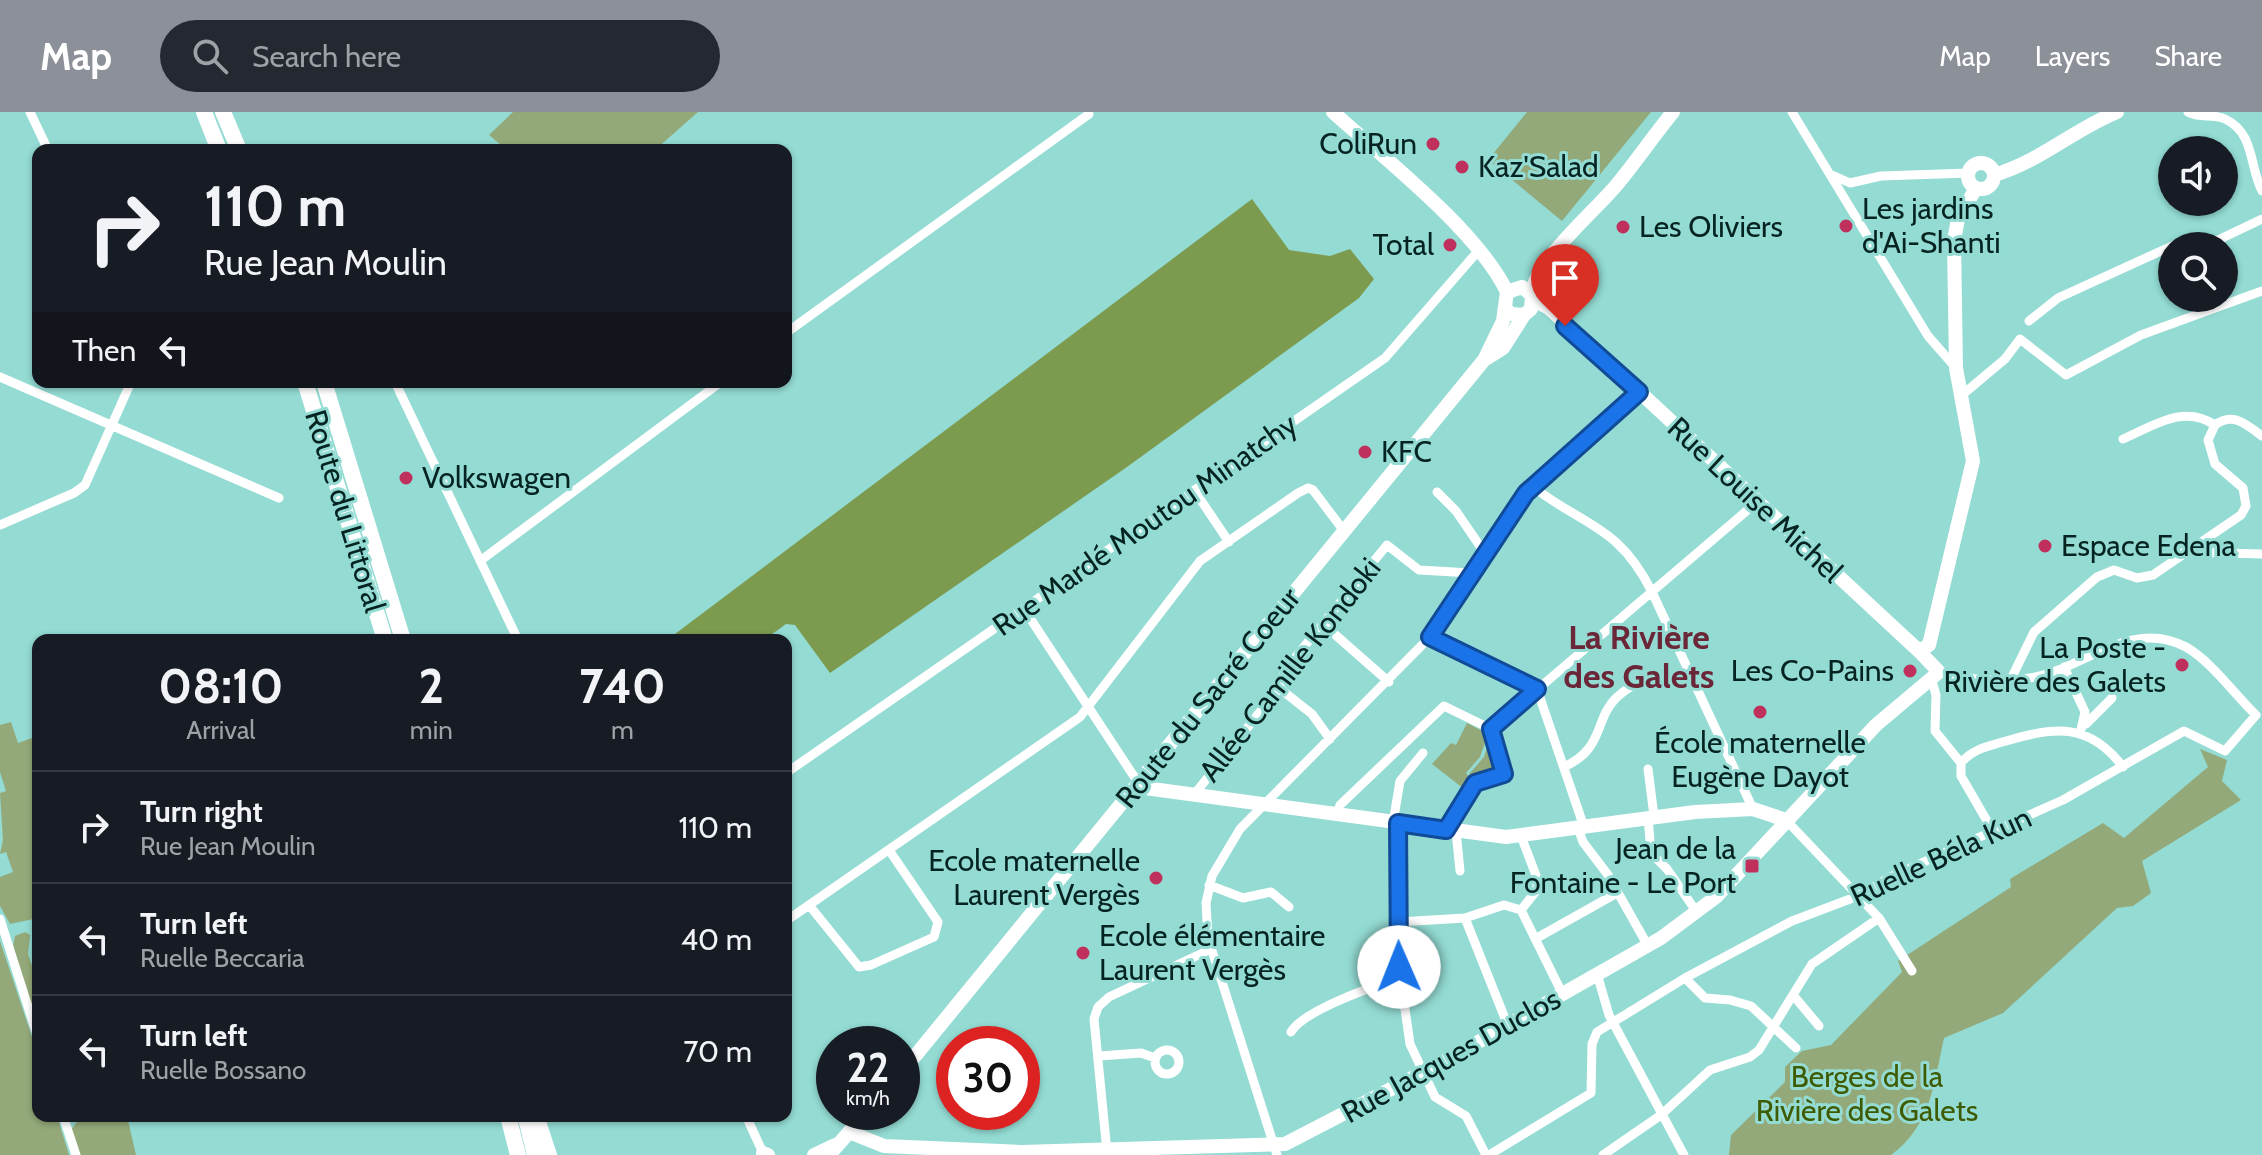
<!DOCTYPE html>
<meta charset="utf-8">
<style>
:root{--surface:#171b24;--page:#242831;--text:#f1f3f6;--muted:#9ea1a6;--line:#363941;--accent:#8c9099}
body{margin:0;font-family:Cabin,sans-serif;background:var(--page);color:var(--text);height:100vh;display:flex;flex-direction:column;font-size:30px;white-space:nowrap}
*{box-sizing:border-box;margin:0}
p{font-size:26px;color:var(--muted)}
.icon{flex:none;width:44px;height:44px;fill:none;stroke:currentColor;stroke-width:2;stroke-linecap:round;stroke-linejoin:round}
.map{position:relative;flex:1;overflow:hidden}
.side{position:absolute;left:32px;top:522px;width:760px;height:488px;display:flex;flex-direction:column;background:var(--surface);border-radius:16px;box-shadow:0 2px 6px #0004}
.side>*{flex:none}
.hud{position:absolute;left:32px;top:32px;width:760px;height:244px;border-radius:16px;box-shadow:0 2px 6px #0004;background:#171b24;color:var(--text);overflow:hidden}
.fabs{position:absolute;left:2158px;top:24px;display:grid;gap:16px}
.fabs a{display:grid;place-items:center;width:80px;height:80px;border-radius:50%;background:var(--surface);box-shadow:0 2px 6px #0004;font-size:40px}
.speed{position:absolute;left:816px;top:914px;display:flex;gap:16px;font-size:40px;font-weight:700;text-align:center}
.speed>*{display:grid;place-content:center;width:104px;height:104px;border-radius:50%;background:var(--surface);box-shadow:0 2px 6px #0004;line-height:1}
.speed small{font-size:20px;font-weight:400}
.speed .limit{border:12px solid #d22;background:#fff;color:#111}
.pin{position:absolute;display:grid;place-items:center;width:68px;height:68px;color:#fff;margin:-82px -34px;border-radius:50% 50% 50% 0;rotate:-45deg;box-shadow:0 0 8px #0007}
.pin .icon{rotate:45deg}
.me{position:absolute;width:88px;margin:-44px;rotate:359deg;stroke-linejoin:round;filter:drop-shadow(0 0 6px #0008)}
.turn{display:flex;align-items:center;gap:28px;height:168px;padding:0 40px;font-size:36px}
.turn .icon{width:104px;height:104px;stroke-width:2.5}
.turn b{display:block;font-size:56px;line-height:68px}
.then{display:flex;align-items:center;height:76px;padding:0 40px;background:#0003;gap:16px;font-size:30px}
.eta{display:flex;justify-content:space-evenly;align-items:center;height:136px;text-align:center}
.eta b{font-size:48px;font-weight:700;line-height:56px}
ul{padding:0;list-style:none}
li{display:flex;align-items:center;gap:24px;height:112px;padding:0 40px;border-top:2px solid var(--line)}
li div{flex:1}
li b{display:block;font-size:30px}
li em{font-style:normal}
header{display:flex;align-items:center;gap:48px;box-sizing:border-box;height:112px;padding:0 40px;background:var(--accent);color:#fff}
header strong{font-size:38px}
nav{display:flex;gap:44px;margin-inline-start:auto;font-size:28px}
.search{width:560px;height:72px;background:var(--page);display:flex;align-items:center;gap:20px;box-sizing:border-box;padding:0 28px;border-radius:44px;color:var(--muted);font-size:30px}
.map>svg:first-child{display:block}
.green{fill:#94a979}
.forest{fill:#7c9b4f}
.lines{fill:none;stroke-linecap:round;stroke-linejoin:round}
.street{stroke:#fff;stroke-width:9}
.secondary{stroke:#fff;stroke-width:14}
.primary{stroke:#fff;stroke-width:14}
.highway{stroke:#fff;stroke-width:16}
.route-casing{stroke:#114b97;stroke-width:20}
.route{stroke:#1a73e8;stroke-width:14}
.poi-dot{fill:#bf305c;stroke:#93dbd3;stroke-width:3}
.labels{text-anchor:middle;stroke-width:6;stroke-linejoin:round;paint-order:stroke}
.poi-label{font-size:30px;fill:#052421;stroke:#93dbd3;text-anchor:start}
.street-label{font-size:30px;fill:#052421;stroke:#93dbd3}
.park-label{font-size:30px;fill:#3e5b02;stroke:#93dbd3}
.quarter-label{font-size:34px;font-weight:bold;fill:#6b2637;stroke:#93dbd3}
</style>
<header>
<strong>Map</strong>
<div class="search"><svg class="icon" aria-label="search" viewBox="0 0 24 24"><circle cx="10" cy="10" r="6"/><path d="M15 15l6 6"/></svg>Search here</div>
<nav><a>Map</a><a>Layers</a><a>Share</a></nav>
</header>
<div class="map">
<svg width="2262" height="1043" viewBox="0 0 2262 1043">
<rect width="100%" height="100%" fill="#93dbd3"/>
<path class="green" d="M513 0H698L655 38H507L489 23Z
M1527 0H1651L1562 109 1488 48Z
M11 610 18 631 32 626 38 650V806L10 812 0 794V765L13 760 6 740 0 742 3 728 0 681 6 679 0 660V613Z
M1467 611 1488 622 1480 645 1466 661 1472 668 1464 677 1432 652 1451 631 1456 633Z
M1491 622 1500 650 1496 663 1476 668 1469 662 1484 645Z
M2200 637 2227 648 2222 669 2241 688 2142 749 2151 781 2133 794 2117 796 2003 901 1944 926C1934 971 1931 1014 1891 1043H1729L1731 1023 1785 970V955L1802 939 1831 933 1902 860 1898 849 2011 775 2010 767 2103 711 2124 726 2208 655Z
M25 820 30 823 28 842 38 871V915L13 834 15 824Z
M0 829 38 943V1004H57L69 1043H0Z
M81 1004H127L136 1043H79L71 1018Z"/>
<path class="forest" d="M1252 87 1289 138 1330 144 1350 137 1374 167 1359 186 1127 355 830 561 795 513 786 512 764 528H667Z"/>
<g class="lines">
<path class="street" d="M30 0 48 38
M1792 0 1928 224 1956 256
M2188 0C2200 7 2213 1 2225 7 2255 21 2249 54 2262 79
M1832 63 1850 71 1881 64 1969 61
M2173 134 2218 128 2262 107
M2029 209 2058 186 2172 134
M786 221 1089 2
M0 265 279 386
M395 270 518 528
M1962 283 2005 247 2020 227 2066 263 2141 223 2262 179
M2123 327C2155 313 2184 292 2215 313
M1533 375C1586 415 1619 414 1652 480L1753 697
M1194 378 1229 430
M1437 380 1456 399 1484 440
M0 413 74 381 85 373 131 270
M2184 440 2262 442
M480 449 721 270
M1024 497 1139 672
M1323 512 1389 570
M1430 525 1537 577 1584 715
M2064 555 2085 600 2080 622
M2011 567 2034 520 2097 465 2114 458 2137 466 2153 463 2241 403 2246 394 2243 376 2215 352 2208 328 2215 313C2233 299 2247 313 2262 324
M1932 569 1936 583 1935 619 1961 651
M1279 576 1312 602 1330 627
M2086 612 2112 586
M1491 617 1757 390
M1961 651C1972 637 1989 634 2006 629 2055 614 2090 611 2123 655
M1961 651V664L1994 721
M1564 655C1605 636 1594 608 1616 586 1646 558 1659 576 1691 562
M1648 657 1654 704
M786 661 1385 246 1479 138
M1193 684 1279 576 1285 558 1387 433 1419 458 1471 461
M1336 704 1340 693 1444 594 1491 617 1504 662 1475 671 1446 718
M1648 705 1651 741 1667 757 1696 799
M1786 708 1879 806 1912 859
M1393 711 1400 669 1423 641
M1398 711 1399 855 1410 932 1435 985 1466 1004 1486 1043
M1578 716 1583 730 1608 763 1648 834
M1456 719 1460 759
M1521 724 1537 766V778L1521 798
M1209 773 1243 786 1271 780 1289 795
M809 793 859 855 871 853 934 825 938 810 889 738
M1521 798 1563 883
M1465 806 1508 914
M0 807 38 926
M786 809 1080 605 1200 449 1298 381 1308 376 1313 378 1344 419
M1398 810 1465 806 1504 793 1521 798
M1535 827 1617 781
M1597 862 1609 903 1684 1043
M1685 866 1705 886 1730 888 1751 894 1796 936
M1793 883 1819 914
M1291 920C1303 899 1376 872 1400 868
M1155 950a12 12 0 1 1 24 0a12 12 0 1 1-24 0Z
M1099 944 1141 941 1155 946
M63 1004 76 1043
M746 1004 764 1043
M1107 1040 1094 907 1098 895 1109 885 1211 837
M1277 1043 1208 826 1206 791 1212 764 1240 717 1430 525 1526 381 1639 280
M1489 1043 1591 981 1592 932 1597 920 1685 866 1792 809 1858 784 1890 765 2063 688 2184 619 2225 639 2256 603C2234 582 2212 550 2186 535 2136 508 2093 548 2047 562 2014 572 1971 569 1939 560
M1603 1043 1661 1003 1710 958 1750 945 1759 938 1812 852 1879 806"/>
<path class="secondary" d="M1968 64a13 13 0 1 1 26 0a13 13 0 1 1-26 0Z
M1994 63C2039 50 2073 18 2117 0
M1532 183C1532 151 1599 96 1619 70 1638 47 1654 23 1673 0
M1919 539 1929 533 1973 349 1956 256 1954 128 1958 107 1976 76
M1139 672 1145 676 1506 725 1695 700 1753 697 1786 708
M849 1020 884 1034 1021 1040 1285 1032 1443 950 1661 826 1716 785 1876 613 1939 560 1919 539 1549 196 1533 188"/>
<path class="primary" d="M1333 0C1385 47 1478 119 1507 180
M1484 248 1503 236 1524 203
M902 960 1484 248 1503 209 1507 180 1522 175 1532 183 1531 197 1524 203 1511 202 1505 196
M763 1041 768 1043
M814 1043 835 1033
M829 1043 867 1000"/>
<path class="highway" d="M204 0 219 38
M223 0 239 38
M305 270 385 528
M324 270 403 528
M508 1004 518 1043
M536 1004 549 1043
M526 1006 535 1043"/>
</g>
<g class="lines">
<g class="route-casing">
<path id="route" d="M1399 855 1398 711 1446 718 1475 671 1504 662 1491 617 1537 577 1430 525 1526 381 1639 280 1565 214"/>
</g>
<use href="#route" class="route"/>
</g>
<g class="poi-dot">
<circle cx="1433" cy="32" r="8"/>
<circle cx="1462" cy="55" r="8"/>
<circle cx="1846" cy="114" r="8"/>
<circle cx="1623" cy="115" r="8"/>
<circle cx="1450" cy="133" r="8"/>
<circle cx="1365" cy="340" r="8"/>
<circle cx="406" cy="366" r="8"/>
<circle cx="2045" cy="434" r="8"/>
<circle cx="2182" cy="553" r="8"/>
<circle cx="1910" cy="559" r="8"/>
<circle cx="1760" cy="600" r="8"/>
<rect x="1744" y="746" width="16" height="16" rx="4"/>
<circle cx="1156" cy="766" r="8"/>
<circle cx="1083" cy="841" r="8"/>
</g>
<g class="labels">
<g class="poi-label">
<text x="1417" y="42" text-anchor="end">ColiRun</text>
<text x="1478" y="65">Kaz'Salad</text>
<text x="1862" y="107">Les jardins<tspan x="1862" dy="34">d'Ai-Shanti</tspan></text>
<text x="1639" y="125">Les Oliviers</text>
<text x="1434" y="143" text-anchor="end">Total</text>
<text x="1381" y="350">KFC</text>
<text x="422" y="376">Volkswagen</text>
<text x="2061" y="444">Espace Edena</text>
<text x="2166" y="546" text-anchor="end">La Poste -<tspan x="2166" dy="34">Rivière des Galets</tspan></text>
<text x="1894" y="569" text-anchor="end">Les Co-Pains</text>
<text x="1760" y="641" text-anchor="middle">École maternelle<tspan x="1760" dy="34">Eugène Dayot</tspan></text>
<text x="1736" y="747" text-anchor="end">Jean de la<tspan x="1736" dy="34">Fontaine - Le Port</tspan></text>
<text x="1140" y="759" text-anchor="end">Ecole maternelle<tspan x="1140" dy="34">Laurent Vergès</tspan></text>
<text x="1099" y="834">Ecole élémentaire<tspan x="1099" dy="34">Laurent Vergès</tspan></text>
</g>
<g class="street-label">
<text transform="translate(1755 388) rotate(43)" y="10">Rue Louise Michel</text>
<text transform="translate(345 399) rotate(73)" y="10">Route du Littoral</text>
<text transform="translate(1145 413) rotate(-35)" y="10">Rue Mardé Moutou Minatchy</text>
<text transform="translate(1290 558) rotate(-52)" y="10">Allée Camille Kondoki</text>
<text transform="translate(1208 586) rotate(-51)" y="10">Route du Sacré Coeur</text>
<text transform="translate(1941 745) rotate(-25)" y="10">Ruelle Béla Kun</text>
<text transform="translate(1451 944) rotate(-29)" y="10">Rue Jacques Duclos</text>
</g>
<g class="park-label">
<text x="1867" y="975">Berges de la<tspan x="1867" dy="34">Rivière des Galets</tspan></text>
</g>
<g class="quarter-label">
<text x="1639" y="537">La Rivière<tspan x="1639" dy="39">des Galets</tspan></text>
</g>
</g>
</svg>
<div class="fabs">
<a><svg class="icon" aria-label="sound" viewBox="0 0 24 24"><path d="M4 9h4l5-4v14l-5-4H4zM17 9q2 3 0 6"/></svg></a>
<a><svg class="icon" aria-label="search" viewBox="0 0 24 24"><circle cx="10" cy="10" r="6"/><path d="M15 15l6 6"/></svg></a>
</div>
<div class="speed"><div>22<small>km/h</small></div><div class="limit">30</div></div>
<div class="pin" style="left:1565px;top:214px;background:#d93025"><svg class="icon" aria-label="arrive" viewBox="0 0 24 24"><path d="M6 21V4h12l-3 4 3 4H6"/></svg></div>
<svg class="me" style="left:1399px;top:855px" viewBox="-20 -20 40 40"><circle r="19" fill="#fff"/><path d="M0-13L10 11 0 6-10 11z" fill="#1a73e8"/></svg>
<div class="hud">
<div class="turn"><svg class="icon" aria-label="right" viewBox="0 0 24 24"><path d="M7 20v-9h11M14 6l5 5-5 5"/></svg><div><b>110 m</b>Rue Jean Moulin</div></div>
<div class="then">Then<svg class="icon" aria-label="left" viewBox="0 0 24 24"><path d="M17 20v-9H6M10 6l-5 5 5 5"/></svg></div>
</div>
<section class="side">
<div class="eta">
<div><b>08:10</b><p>Arrival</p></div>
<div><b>2</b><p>min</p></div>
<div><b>740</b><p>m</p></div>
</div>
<ul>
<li><svg class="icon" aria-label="right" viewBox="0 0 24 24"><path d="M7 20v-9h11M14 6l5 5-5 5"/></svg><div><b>Turn right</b><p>Rue Jean Moulin</p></div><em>110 m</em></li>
<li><svg class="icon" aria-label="left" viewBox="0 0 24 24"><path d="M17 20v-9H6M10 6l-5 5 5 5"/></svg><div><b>Turn left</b><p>Ruelle Beccaria</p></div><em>40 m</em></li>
<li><svg class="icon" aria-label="left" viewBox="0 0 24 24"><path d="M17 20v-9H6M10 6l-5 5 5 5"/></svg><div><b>Turn left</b><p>Ruelle Bossano</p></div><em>70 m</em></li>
</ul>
</section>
</div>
